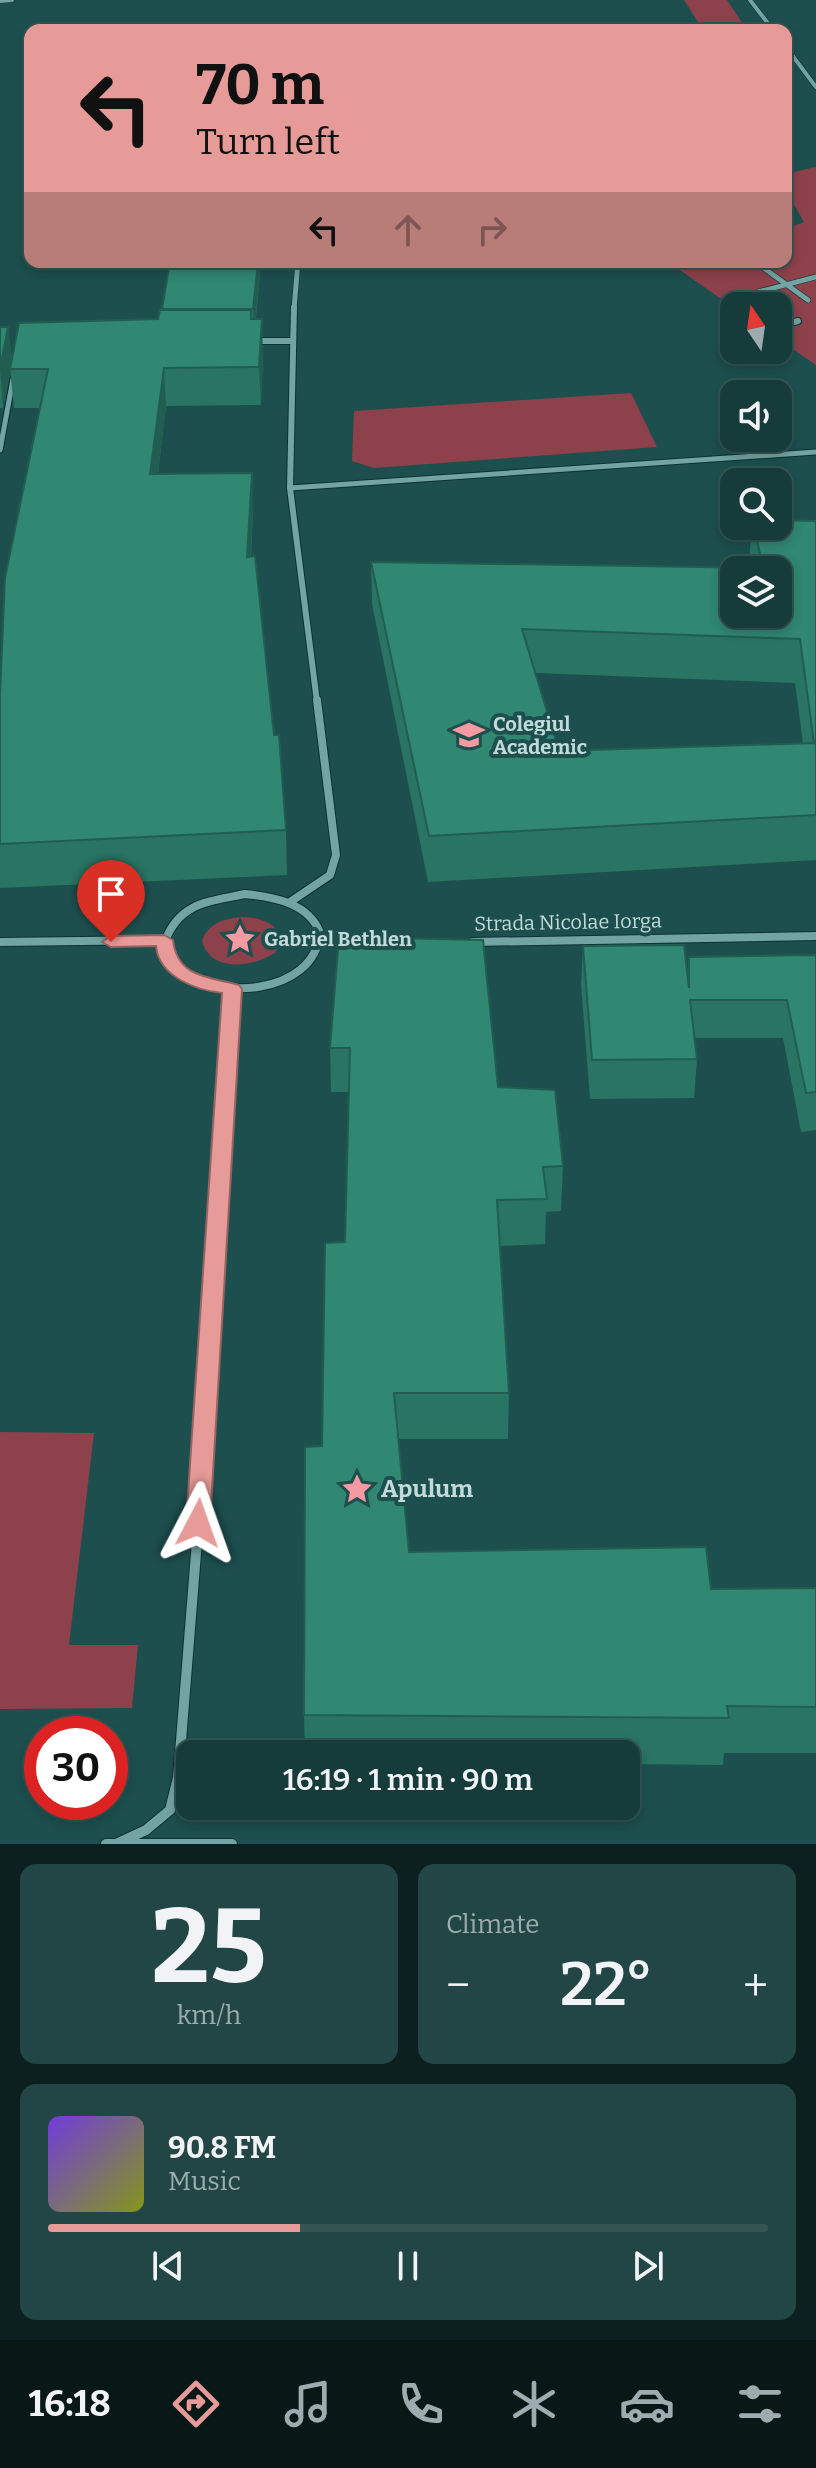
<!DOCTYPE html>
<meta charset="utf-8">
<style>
:root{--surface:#153b3a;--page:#224645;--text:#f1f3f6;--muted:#9dadaf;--line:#345554;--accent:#e69b98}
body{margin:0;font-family:Bitter,serif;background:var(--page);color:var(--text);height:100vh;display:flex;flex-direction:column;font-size:30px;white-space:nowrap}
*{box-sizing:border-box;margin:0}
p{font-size:26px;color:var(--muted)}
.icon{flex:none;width:44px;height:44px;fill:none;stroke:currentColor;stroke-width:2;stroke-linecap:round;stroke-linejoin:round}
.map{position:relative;height:1844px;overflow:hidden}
.drawer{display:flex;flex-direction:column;gap:20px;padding:20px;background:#0c2020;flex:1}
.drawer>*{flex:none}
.hud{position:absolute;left:24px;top:24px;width:768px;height:244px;border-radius:16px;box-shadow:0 4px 12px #0003,0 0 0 2px var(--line);background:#e69b98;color:#111;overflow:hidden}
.needle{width:52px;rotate:347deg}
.controls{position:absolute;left:720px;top:292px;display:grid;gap:16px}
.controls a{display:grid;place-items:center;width:72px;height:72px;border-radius:16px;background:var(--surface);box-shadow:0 4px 12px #0003,0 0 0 2px var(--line);font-size:40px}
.speed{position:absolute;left:24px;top:1716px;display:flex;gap:16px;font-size:40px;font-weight:700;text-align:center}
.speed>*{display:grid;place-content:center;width:104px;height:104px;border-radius:50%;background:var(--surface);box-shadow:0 4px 12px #0003,0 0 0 2px var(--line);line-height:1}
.speed .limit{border:12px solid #d22;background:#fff;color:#111}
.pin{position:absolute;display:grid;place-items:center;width:68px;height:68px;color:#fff;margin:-82px -34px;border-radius:50% 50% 50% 0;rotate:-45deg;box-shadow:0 0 8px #0007}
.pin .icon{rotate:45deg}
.me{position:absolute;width:88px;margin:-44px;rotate:4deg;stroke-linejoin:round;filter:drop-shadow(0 0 6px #0008)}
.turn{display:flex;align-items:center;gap:28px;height:168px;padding:0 40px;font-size:36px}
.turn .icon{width:104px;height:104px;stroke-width:2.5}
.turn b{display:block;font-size:56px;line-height:68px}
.lanes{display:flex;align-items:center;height:76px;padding:0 40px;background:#0003;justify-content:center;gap:40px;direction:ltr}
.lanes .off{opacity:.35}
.big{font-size:60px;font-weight:600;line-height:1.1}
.drawer .widget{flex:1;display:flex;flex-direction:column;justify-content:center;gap:12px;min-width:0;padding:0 28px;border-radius:16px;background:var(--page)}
.drawer .dial{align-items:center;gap:0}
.dial b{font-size:104px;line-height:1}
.song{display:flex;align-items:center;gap:24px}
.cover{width:96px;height:96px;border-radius:12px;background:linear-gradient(135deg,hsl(260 70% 55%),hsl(70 70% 35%))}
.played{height:8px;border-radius:4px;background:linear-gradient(90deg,var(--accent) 35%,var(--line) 35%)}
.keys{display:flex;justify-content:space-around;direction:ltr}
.heat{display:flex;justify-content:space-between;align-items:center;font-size:44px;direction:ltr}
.drawer .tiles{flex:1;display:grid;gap:20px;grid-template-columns:1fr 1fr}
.widget:last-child{grid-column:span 2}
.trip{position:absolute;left:176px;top:1740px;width:464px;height:80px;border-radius:16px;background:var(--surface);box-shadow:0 4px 12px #0003,0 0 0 2px var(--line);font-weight:600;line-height:80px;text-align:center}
.tabs{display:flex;height:128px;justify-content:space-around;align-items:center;background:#081817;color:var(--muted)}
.tabs .icon{width:56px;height:56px}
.tabs .current{color:var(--accent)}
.tabs b{font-size:36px;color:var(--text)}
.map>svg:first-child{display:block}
.green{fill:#8d414b}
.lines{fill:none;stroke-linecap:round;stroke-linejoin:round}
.lane-far1-casing{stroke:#0b3332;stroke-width:5}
.lane-casing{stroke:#0b3332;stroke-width:7}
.street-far3-casing{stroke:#0b3332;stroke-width:6}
.street-far2-casing{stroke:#0b3332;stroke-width:8}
.street-far1-casing{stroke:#0b3332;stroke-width:10}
.street-casing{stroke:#0b3332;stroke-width:12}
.lane-far1{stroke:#72a4a3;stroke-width:4}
.lane{stroke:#72a4a3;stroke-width:5}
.street-far3{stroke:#72a4a3;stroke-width:5}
.street-far2{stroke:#72a4a3;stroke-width:6}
.street-far1{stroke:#72a4a3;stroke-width:8}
.street{stroke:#72a4a3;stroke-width:10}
.wall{fill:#297462;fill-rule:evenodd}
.shaded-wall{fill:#225e50}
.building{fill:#308772;stroke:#225e50;stroke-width:2;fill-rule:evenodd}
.route{fill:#e69b98;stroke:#966563;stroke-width:2}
.labels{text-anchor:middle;stroke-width:8;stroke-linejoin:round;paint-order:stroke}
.poi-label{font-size:20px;font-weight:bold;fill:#c2dbda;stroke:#1c4f4e;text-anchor:start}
.street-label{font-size:20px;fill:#c2dbda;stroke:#1c4f4e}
.near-poi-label{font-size:24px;font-weight:bold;fill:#c2dbda;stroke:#1c4f4e;text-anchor:start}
</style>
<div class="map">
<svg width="816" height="1844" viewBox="0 0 816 1844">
<rect width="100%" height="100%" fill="#1c4f4e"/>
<!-- green -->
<path class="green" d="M684,0H727L747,30H703Z
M815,167L816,168V365L778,339V306L734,308L677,268L694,262H786V229L804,222L786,191V174Z
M631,393L657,447L374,468L352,461L354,411Z
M243,917C259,918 272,921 281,935L276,952C255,967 211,974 202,941C208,923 225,918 243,917Z
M0,1432L94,1433L69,1645H138L132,1708L0,1709Z"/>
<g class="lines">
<defs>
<path id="lane-far1" d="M750,0L773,30
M0,1L12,0
M786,47L816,87"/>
<path id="lane" d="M0,450L13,379
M290,488L816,452"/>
<path id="street-far3" d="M765,269L808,300
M758,292L816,277
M294,309L298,262"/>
<path id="street-far2" d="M294,307L290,488L317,702
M778,326L798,321
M253,341H291"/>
<path id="street-far1" d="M245,894C274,897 309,903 320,933C314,996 212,1003 175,964C169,958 167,949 165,941C180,902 208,902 245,894Z
M290,902L330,875L336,855L317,700
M0,942L164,940
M473,942L816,936
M320,944H347
M219,1204L232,989"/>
<path id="street" d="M106,1844H232
M116,1844L146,1830L170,1810L178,1778L201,1491L219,1202"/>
</defs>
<!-- lane-far1 casing -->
<use href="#lane-far1" class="lane-far1-casing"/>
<!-- lane casing -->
<use href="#lane" class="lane-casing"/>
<!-- street-far3 casing -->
<use href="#street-far3" class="street-far3-casing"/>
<!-- street-far2 casing -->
<use href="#street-far2" class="street-far2-casing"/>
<!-- street-far1 casing -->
<use href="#street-far1" class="street-far1-casing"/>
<!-- street casing -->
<use href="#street" class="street-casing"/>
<!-- lane-far1 -->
<use href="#lane-far1" class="lane-far1"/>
<!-- lane -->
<use href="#lane" class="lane"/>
<!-- street-far3 -->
<use href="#street-far3" class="street-far3"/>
<!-- street-far2 -->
<use href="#street-far2" class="street-far2"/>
<!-- street-far1 -->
<use href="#street-far1" class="street-far1"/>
<!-- street -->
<use href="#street" class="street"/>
</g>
<!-- wall -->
<path class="wall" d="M170,262H261L256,319L263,356L261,405L166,406L158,474L253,513L251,557L286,830L287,875L0,888V695L40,408H14L10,369L158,319L163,310Z
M0,327H8L12,361L3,408H0Z
M816,521V860L428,882L372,604L371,562L750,568L749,562L752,526H778ZM536,673L795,683L803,743L559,751Z
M339,937L498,1087L563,1166L561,1211L546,1212L545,1244L500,1246L509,1393L508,1439H398L409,1552L711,1589L816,1588V1753H724L723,1765L626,1764V1754H305L304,1715L322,1446L345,1242L349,1092H331L330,1048Z
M583,946L687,975L689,957L816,955V1130L801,1132L783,1038H695L697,1059L694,1098L590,1099L581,984Z"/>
<!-- shaded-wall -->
<path class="shaded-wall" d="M258,262H261L254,335L253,309Z
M262,319L263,356L261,405L259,367Z
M8,327L12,361L3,408L0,368Z
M164,368L166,406L153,514L150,474Z
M252,473L253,513L248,598L247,557Z"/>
<!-- building -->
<path class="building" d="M170,262H258L253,309H162Z
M160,310H251V319H262L259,367L164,368L150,474L252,473L247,557L255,556L274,735H279L286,830L0,844V695L5,578L48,369H10L19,323L158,319Z
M0,327H8L0,368Z
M778,520L816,521V815L429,836L371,562L763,568L754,526H778ZM734,570H778V614H734ZM522,629L800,639L814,743L559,751Z
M339,937L483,940L498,1087L555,1090L563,1166L543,1167L547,1199L497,1200L509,1393H394L409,1552L706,1547L711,1589L816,1588V1707L727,1706L729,1718L304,1715L305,1447L322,1446L325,1243L345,1242L350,1048H330Z
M684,945L689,988V957L816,955V1092L806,1093L787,1000H690L697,1059L592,1060L583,946Z"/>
<!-- route -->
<path class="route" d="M164,935L173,940C177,978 210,977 239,985L242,989L210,1523L207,1530L198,1532L190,1530L186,1523L222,993C196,990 159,977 156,946L111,947L102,942L111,936Z"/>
<!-- icons -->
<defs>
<symbol id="university-bare" viewBox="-9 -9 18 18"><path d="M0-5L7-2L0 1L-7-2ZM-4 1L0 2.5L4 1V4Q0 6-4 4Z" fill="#f49aa3" stroke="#1c4f4e" stroke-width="2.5" paint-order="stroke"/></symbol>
<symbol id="sight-bare" viewBox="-9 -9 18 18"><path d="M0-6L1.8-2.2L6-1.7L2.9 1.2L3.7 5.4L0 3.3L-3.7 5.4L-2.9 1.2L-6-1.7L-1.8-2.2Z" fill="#f49aa3" stroke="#1c4f4e" stroke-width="2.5" paint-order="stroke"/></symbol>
</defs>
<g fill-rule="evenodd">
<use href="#university-bare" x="447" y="713" width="44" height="44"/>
<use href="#sight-bare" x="218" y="917" width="44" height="44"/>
<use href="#sight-bare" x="335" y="1467" width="44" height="44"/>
</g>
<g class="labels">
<!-- poi labels -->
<g class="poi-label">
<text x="493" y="731">Colegiul<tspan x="493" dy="23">Academic</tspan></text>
<text x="264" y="946">Gabriel Bethlen</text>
</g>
<!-- street labels -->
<g class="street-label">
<text transform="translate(568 922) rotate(-1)" y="7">Strada Nicolae Iorga</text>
</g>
<!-- near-poi labels -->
<g class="near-poi-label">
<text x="381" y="1497">Apulum</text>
</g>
</g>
</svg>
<div class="controls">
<a><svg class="needle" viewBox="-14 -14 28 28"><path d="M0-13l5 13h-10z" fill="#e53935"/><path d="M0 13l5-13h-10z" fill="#9dadaf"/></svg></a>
<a><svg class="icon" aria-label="sound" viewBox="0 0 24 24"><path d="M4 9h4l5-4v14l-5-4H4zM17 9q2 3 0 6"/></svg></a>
<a><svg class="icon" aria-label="search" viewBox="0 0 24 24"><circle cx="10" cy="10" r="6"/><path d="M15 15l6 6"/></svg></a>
<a><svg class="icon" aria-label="layers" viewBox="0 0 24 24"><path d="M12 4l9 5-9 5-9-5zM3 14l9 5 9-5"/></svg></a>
</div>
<div class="speed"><div class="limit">30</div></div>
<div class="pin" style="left:111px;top:942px;background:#d93025"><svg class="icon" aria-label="arrive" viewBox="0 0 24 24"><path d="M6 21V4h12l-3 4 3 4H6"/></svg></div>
<svg class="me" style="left:198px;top:1523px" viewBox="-20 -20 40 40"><path d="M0-17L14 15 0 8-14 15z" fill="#e69b98" stroke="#fff" stroke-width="4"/></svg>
<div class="trip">16:19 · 1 min · 90 m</div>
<div class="hud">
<div class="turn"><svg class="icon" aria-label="left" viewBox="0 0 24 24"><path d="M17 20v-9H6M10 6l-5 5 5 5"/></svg><div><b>70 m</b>Turn left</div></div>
<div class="lanes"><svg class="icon" aria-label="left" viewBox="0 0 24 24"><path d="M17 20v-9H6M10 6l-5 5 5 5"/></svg><svg class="icon off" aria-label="ahead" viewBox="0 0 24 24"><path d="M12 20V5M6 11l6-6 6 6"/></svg><svg class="icon off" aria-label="right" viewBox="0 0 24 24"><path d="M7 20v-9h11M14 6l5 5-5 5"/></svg></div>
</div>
</div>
<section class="drawer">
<div class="tiles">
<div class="widget dial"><b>25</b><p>km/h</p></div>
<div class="widget"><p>Climate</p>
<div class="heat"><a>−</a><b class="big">22°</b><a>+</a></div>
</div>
<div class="widget">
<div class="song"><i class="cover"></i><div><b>90.8 FM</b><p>Music</p></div></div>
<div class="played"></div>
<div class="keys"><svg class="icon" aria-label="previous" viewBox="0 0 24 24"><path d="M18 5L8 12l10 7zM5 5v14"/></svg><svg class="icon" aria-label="pause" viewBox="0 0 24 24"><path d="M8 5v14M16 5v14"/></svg><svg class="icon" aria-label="next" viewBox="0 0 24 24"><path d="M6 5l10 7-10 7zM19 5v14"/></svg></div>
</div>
</div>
</section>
<nav class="tabs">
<b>16:18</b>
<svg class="icon current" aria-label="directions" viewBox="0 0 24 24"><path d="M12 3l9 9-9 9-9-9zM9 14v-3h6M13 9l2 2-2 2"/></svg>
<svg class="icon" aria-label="music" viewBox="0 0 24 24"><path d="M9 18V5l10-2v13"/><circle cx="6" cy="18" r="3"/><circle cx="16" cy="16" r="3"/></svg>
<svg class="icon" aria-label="phone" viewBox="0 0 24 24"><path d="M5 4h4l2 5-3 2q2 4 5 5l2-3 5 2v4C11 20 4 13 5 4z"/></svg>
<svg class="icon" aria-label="climate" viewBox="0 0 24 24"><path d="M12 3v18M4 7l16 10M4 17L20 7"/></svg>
<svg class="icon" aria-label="car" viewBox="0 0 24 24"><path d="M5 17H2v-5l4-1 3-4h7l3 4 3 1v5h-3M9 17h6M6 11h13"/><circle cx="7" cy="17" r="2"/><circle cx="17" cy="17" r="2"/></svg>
<svg class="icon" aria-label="filters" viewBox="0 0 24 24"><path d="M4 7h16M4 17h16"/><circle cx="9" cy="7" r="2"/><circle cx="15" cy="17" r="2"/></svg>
</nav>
